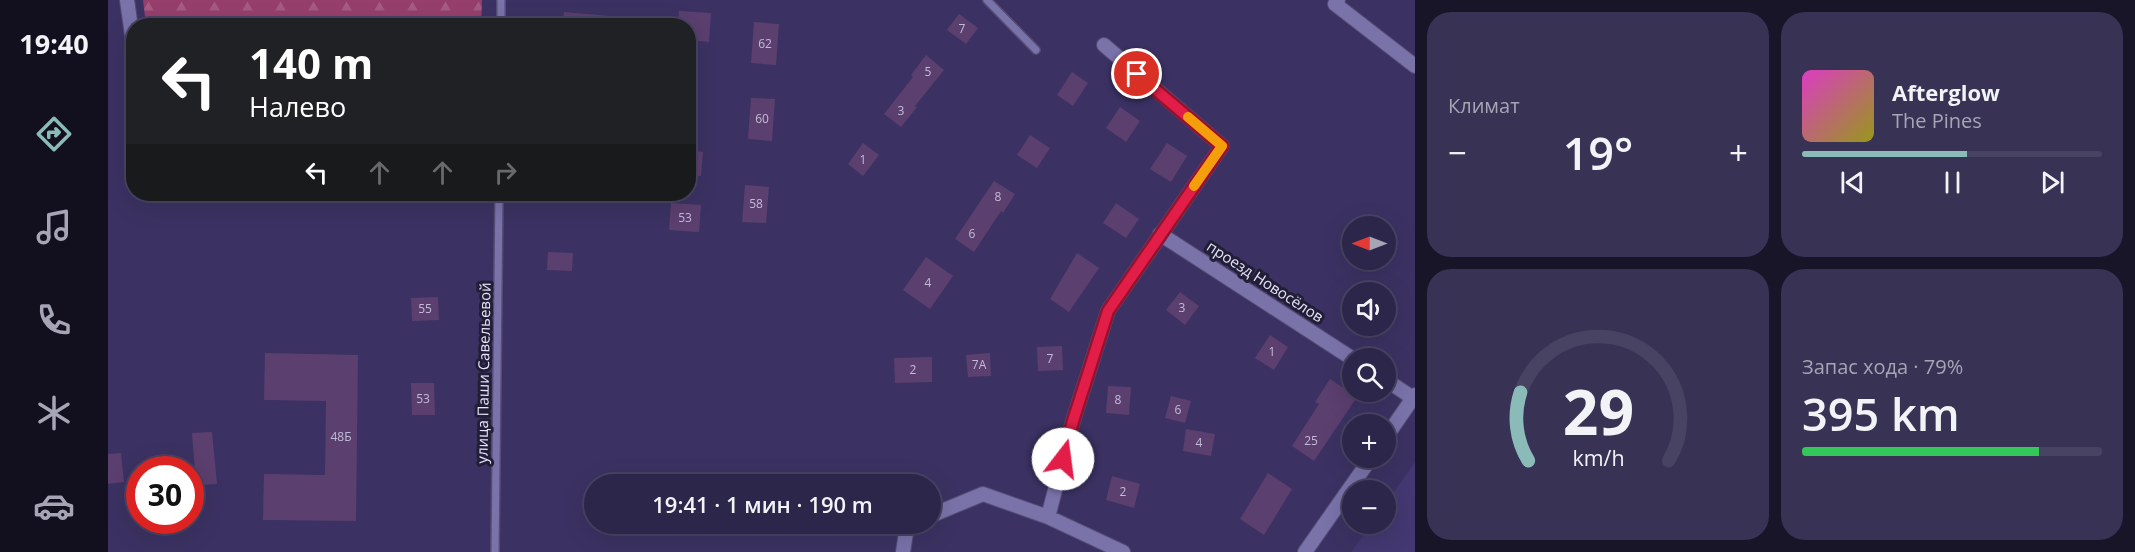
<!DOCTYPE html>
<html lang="ru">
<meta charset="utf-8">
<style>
:root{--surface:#2c264a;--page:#383254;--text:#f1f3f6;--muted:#a6a5b5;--line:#484362;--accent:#8bbbb9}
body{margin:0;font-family:"Open Sans",sans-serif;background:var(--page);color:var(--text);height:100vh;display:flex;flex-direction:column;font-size:22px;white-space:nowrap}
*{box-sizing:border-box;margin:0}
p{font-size:20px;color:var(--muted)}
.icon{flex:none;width:33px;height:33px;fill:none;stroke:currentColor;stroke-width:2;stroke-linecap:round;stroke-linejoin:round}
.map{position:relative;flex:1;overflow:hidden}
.side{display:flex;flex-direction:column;gap:12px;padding:12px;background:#181529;width:720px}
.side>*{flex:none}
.banner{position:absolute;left:18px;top:18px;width:570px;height:183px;border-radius:24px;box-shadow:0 6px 24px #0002,0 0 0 2px var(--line);background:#202124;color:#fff;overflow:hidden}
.needle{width:39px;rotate:270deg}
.fabs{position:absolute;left:1234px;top:216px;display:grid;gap:12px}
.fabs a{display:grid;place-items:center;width:54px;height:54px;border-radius:50%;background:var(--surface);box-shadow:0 6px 24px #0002,0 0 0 2px var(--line);font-size:30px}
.speed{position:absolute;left:18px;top:456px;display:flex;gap:12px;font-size:30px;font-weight:700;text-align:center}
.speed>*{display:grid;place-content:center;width:78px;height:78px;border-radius:50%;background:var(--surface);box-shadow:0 6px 24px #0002,0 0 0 2px var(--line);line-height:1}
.speed .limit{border:9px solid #d22;background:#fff;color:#111}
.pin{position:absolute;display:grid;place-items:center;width:51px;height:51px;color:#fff;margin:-26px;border:3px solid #fff;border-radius:50%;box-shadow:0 2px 6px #0007}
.me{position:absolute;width:66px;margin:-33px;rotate:15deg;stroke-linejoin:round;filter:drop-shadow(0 0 4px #0008)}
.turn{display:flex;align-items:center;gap:21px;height:126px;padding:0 24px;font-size:27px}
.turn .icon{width:78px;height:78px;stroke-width:2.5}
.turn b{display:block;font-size:42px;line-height:51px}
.lanes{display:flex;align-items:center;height:57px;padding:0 24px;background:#0003;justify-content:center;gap:30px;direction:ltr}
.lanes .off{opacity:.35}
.big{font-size:45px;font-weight:600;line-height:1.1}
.side .card{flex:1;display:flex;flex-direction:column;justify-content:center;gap:9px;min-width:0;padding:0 21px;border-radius:24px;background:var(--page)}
.side .dial{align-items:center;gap:0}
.dial svg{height:156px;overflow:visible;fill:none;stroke:var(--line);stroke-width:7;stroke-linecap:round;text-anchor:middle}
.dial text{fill:var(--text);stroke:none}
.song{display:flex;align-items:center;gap:18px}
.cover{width:72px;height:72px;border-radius:9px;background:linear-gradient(135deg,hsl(310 70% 55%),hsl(60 70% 35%))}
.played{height:6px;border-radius:3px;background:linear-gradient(90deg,var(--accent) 55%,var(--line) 55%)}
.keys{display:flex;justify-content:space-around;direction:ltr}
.heat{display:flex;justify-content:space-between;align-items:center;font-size:33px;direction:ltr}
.charge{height:9px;border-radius:4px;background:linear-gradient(90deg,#34c759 79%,var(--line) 0)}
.side .tiles{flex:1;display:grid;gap:12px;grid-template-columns:repeat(2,1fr)}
.trip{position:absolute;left:476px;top:474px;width:357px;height:60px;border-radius:30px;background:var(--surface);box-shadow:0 6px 24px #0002,0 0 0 2px var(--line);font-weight:600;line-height:60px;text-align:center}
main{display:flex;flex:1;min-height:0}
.menu{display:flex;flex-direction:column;width:108px;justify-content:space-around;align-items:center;background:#120f1e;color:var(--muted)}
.menu .icon{width:42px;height:42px}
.menu .selected{color:var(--accent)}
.menu b{font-size:27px;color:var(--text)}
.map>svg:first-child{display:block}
.built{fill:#433871}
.forest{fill:url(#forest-firs)}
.building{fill:#5b3f6f}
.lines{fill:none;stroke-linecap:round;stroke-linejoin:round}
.service-casing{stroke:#564d76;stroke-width:10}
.minor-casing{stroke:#564d76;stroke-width:16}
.service{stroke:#7a73aa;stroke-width:7}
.minor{stroke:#7a73aa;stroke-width:14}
.route-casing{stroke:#92132f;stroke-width:15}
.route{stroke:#e11d48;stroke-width:10}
.slow{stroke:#f59e0b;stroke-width:10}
.labels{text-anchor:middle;stroke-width:6;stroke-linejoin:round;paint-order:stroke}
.number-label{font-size:12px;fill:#c3bbda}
.street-label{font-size:15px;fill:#e6e4fd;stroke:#221e35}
</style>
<main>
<nav class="menu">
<b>19:40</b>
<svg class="icon selected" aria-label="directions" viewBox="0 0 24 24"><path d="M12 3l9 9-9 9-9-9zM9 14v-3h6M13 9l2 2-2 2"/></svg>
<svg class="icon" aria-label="music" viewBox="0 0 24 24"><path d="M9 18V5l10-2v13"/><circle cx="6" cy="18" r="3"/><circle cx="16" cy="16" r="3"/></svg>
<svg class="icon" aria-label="phone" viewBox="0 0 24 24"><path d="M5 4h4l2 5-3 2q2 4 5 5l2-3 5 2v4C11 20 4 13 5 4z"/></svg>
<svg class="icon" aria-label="climate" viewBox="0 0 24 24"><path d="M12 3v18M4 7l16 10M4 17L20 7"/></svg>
<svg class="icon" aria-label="car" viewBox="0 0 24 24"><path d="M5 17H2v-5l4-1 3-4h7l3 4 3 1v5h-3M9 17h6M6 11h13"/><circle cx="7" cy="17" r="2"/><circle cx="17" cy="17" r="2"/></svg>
</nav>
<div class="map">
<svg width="1307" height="552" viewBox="0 0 1307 552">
<defs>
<pattern id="forest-firs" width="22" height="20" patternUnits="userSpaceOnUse" patternTransform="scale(1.5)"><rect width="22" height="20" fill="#963f6d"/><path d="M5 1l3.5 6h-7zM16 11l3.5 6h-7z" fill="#a55b83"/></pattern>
</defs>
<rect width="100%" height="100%" fill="#3b3263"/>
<!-- built -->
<path class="built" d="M1307,462V552H1243L1264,524H1278V503Z"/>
<!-- forest -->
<path class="forest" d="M35,0H374L373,25H38Z"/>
<!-- building -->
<path class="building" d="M571,11L603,13L601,42L580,40V26H570Z
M456,12L502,16L501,26H455Z
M851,14L870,28L858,44L839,30Z
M646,22L671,24L668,65L643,63Z
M818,55L836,70L807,106L809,107L793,127L776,114L805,77L803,75Z
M964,72L980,83L965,106L949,95Z
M643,98L667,99L664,141L640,139Z
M1012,107L1032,121L1018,142L998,128Z
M922,135L942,148L929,168L909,155Z
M755,143L771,155L755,176L740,164Z
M1059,143L1079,156L1063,182L1042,169Z
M580,150L595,152L593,176L580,175Z
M886,181L907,194L895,213L893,211L866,252L847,239Z
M637,185L661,187L658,223L634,222Z
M563,203L593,205L591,232L561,230Z
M1008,203L1031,219L1018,238L995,223Z
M440,252L465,253L464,271L439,270Z
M969,253L991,268L961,312L942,299Z
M818,257L845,276L822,309L795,290Z
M1072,292L1091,306L1077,325L1058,310Z
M330,297L331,320L304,321L303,298Z
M1162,335L1180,347L1166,370L1147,358Z
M954,346L955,370L930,371L929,347Z
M157,353L250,355L248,521L155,520L156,474L217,475L218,401L156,400Z
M882,353L883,376L860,377L858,355Z
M824,357V382L787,383L786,358Z
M1222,379L1249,397L1206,461L1184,446L1211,404L1207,402Z
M303,383H326L327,415H304Z
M1000,386L1023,387L1021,415L998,413Z
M1063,396L1083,401L1077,423L1057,418Z
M1078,429L1107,434L1103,456L1075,451Z
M104,432L109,484L88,485L84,433Z
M13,453L16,482L0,484V454Z
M1160,473L1184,489L1156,535L1132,519Z
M1004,476L1032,484L1026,508L998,500Z"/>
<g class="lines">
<defs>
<path id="service" d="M879,0L928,50
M393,26V0
M387,552L391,194"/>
<path id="minor" d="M19,0L26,49
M1230,0L1227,4L1307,66
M1052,234L1245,359
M1278,380L1305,398
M1278,437L1307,395
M822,516L875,494L940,517L965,421L1000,311L1114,146L996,45
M940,517L1015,552
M795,552L799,526L804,524
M1197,552L1263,458"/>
</defs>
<!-- service casing -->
<use href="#service" class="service-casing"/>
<!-- minor casing -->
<use href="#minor" class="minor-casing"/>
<!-- service -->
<use href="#service" class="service"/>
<!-- minor -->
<use href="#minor" class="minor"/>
</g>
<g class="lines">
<defs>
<path id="route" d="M955,459L965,421L1000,311L1114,146L1029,74"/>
</defs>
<!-- route casing -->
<use href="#route" class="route-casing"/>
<!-- route -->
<use href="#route" class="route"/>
<!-- slow -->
<path class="slow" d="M1080,117L1114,146L1086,186"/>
</g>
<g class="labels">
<!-- number labels -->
<g class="number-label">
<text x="854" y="33">7</text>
<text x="657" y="48">62</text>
<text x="820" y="76">5</text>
<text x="793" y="115">3</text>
<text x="654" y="123">60</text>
<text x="755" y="164">1</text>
<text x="890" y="201">8</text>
<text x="648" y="208">58</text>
<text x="577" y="222">53</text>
<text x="864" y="238">6</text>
<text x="820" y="287">4</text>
<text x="1074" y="312">3</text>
<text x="317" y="313">55</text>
<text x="1164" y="356">1</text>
<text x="942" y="363">7</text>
<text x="871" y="369">7А</text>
<text x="805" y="374">2</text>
<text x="315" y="403">53</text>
<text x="1010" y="404">8</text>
<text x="1070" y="414">6</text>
<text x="233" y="441">48Б</text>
<text x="1203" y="445">25</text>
<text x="1091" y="447">4</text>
<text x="1015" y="496">2</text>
</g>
<!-- street labels -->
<g class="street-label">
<text transform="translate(1157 282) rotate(33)" y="5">проезд Новосёлов</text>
<text transform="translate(376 373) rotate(-89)" y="5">улица Паши Савельевой</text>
</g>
</g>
</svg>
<div class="fabs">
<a><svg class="needle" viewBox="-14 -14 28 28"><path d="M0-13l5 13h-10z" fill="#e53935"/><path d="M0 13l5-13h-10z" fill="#a6a5b5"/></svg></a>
<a><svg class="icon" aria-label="sound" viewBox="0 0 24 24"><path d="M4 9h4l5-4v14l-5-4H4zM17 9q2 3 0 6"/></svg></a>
<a><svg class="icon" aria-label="search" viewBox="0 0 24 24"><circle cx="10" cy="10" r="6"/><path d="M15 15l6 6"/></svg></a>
<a>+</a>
<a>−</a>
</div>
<div class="speed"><div class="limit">30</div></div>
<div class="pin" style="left:1029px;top:74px;background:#d93025"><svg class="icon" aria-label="arrive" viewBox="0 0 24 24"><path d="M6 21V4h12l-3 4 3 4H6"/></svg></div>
<svg class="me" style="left:955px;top:459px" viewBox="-20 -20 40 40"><circle r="19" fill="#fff"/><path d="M0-13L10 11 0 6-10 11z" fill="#e11d48"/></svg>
<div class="trip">19:41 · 1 мин · 190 m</div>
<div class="banner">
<div class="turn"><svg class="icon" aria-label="left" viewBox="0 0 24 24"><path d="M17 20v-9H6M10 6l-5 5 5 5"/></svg><div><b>140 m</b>Налево</div></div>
<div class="lanes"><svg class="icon" aria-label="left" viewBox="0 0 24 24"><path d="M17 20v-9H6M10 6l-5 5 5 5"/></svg><svg class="icon off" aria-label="ahead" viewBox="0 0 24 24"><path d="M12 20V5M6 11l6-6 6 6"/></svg><svg class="icon off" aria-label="ahead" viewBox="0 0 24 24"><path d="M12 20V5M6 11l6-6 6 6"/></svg><svg class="icon off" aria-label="right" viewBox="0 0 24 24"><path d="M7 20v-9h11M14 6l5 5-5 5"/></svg></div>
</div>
</div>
<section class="side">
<div class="tiles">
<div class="card"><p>Климат</p>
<div class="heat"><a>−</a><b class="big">19°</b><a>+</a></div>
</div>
<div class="card">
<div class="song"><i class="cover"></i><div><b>Afterglow</b><p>The Pines</p></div></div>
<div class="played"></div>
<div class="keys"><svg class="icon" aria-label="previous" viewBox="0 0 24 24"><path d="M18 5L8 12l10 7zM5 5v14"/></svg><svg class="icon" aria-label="pause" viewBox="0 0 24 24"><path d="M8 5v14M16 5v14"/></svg><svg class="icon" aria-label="next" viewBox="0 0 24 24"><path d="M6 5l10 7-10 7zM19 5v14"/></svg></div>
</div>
<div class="card dial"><svg viewBox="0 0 100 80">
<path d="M14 69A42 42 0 1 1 86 69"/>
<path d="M14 69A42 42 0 0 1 10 34" stroke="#8bbbb9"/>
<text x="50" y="56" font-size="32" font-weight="700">29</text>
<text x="50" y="72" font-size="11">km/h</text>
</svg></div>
<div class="card"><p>Запас хода · 79%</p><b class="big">395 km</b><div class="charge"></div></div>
</div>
</section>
</main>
